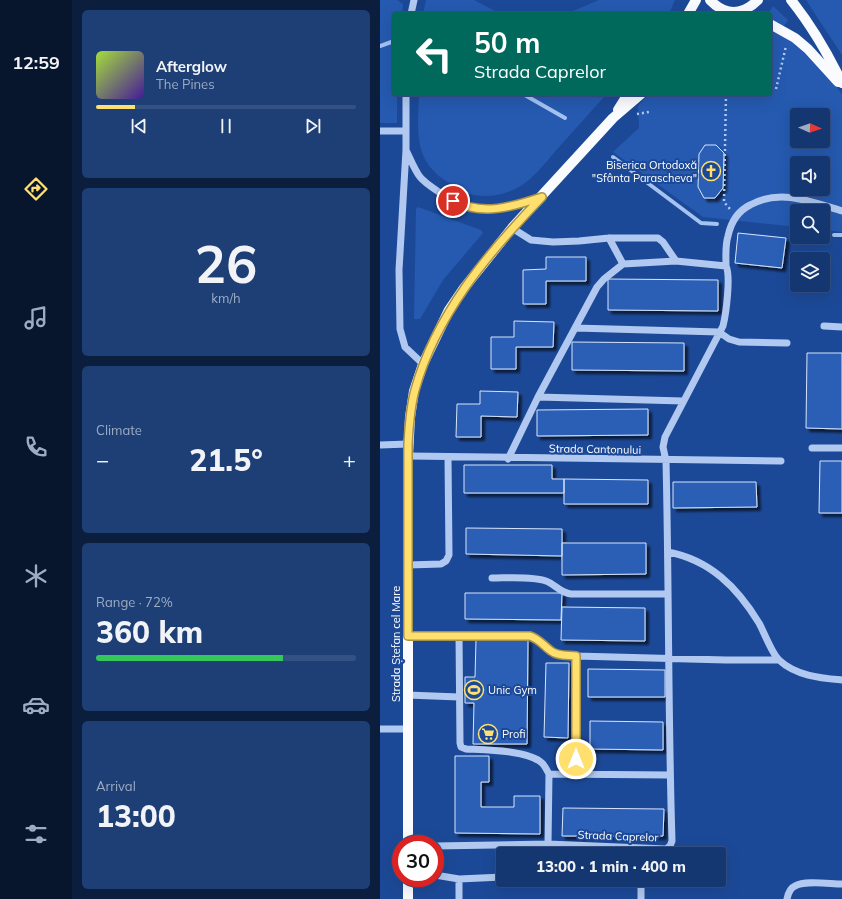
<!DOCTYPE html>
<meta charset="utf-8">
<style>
:root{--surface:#153771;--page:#1e3f76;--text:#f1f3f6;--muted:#9dacc3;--line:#345184;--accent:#ffe06f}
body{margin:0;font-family:Mulish,sans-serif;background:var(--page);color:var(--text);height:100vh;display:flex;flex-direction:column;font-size:15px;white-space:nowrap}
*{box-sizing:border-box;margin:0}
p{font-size:13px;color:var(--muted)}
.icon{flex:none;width:22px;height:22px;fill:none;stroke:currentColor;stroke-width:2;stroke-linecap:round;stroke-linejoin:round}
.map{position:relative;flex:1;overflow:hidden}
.details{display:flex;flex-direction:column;gap:10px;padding:10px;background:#0c1e3e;width:308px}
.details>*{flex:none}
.banner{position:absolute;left:12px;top:12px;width:380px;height:84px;border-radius:4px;box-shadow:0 4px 16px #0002,0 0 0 1px var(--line);background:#00695c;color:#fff;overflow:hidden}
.needle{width:26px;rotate:92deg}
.tools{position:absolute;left:410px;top:108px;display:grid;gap:8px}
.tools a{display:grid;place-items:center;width:40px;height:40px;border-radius:4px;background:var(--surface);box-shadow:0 4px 16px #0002,0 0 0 1px var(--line);font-size:20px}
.speed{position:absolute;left:12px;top:835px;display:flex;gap:8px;font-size:20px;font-weight:700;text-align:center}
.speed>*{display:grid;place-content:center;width:52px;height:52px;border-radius:50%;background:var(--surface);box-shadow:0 4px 16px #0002,0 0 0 1px var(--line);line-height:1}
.speed .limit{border:6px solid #d22;background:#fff;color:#111}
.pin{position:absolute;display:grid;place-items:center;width:34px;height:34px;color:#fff;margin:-17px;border:2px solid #fff;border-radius:50%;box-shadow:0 1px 4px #0007}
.me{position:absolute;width:44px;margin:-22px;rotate:0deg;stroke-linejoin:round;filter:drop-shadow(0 0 3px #0008)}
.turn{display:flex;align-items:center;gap:14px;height:84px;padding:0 16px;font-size:18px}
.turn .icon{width:52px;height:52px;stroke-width:2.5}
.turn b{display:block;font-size:28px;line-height:34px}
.big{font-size:30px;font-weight:800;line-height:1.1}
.details .tile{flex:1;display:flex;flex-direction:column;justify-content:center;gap:6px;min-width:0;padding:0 14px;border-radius:6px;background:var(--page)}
.details .dial{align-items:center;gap:0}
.dial b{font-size:52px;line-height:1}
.song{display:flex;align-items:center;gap:12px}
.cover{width:48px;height:48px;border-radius:6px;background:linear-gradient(135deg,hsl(80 70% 55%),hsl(260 70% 35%))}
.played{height:4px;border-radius:2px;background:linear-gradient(90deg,var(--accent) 15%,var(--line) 15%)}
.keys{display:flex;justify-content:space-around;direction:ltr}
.heat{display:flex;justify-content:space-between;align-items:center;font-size:22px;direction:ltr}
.charge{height:6px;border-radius:3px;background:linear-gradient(90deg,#34c759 72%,var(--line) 0)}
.trip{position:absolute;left:116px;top:847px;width:230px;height:40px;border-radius:4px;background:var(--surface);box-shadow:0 4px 16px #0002,0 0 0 1px var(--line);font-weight:800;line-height:40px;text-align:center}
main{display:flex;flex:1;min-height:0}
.dock{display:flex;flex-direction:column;width:72px;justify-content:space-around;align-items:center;background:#08162d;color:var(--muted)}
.dock .icon{width:28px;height:28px}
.dock .current{color:var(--accent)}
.dock b{font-size:18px;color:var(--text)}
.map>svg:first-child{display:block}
.green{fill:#255ab0;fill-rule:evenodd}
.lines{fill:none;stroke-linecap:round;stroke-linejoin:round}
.stream{stroke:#a4c2f2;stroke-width:4}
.building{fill:#2b5fb5;stroke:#d7e5fb;filter:url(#shadow)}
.path{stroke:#b1c9f0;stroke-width:2.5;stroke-dasharray:2 3;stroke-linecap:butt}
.minor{stroke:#b1c9f0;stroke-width:7}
.major{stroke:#f9fbff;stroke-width:10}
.route-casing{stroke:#a69248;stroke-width:10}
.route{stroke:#ffe06f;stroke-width:7}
.labels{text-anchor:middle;stroke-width:4;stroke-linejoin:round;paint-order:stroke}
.poi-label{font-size:11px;fill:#fff;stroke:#1c4997;text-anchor:start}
.street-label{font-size:11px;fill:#fff;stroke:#1c4997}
</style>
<main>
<nav class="dock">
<b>12:59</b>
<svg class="icon current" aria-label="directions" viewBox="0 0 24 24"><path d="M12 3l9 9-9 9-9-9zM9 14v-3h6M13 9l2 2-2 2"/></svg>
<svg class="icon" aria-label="music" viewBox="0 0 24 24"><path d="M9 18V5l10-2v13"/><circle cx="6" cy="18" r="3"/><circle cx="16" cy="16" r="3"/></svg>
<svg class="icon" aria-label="phone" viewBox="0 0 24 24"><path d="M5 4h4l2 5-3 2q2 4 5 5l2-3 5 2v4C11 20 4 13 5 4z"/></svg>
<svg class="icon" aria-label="climate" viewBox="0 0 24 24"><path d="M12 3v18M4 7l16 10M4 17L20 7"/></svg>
<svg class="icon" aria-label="car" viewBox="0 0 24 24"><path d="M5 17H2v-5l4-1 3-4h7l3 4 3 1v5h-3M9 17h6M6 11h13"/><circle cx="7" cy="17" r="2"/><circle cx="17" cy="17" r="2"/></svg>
<svg class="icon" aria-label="filters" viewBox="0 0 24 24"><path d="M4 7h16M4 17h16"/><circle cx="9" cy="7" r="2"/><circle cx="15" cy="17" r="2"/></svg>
</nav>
<section class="details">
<div class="tile">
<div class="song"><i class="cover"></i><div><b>Afterglow</b><p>The Pines</p></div></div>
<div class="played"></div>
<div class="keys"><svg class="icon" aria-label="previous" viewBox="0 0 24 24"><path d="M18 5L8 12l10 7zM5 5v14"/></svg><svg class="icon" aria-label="pause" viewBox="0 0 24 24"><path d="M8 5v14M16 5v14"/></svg><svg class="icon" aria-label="next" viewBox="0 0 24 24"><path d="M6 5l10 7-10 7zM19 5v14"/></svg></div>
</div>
<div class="tile dial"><b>26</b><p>km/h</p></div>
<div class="tile"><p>Climate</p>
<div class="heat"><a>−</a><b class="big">21.5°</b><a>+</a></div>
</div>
<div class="tile"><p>Range · 72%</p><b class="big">360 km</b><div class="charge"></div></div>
<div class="tile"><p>Arrival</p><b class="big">13:00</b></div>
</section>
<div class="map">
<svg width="462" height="899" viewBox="0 0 462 899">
<defs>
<filter id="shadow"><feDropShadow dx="3.5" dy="3.5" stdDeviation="1" flood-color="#0009"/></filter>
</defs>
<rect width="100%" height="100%" fill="#1c4997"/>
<!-- green -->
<path class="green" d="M0,0H17L23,4L22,14H14V94H17V123H0Z
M46,0H94L121,14H43Z
M219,0H295L289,14H186Z
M426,0H462V55Z
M393,6L408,20L404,26L390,19V14H388Z
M390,27L415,42L441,67L462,94V232L443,230V211H417V227L323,217L233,152L259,128L258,106L269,94H390ZM417,115H443V141H417ZM417,163H443V189H417Z
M39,94H227C211,111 196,128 180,146C171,156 162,168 152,177C135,194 107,201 84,192C80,190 76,187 71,184C32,162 38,132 39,94Z
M38,207L101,230L103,233L63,280L40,319H34L36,209Z"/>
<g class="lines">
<!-- stream -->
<path class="stream" d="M0,46L14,41
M143,94L185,118
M233,157L321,223L337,224
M454,235H462"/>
</g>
<!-- building -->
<path class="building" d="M325,145H336L344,153L343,188L335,198H324L318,187L319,154Z
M358,233L406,238L402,268L355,263Z
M166,257H206V281H166V304H143V270L166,269Z
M228,279L338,280V311L228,310Z
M134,321L174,322L173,347H136V369H111V337H134Z
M192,342L304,343V371L192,370Z
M427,353H462V429L426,428Z
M100,391L138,392L137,417L101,416V437H76L77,404H100Z
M268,409V435L157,436V410Z
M440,461H462V513H439Z
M84,465H172V479H184V493H84Z
M184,479L268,480V504H184Z
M293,482H376L377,507L293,508Z
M86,528L182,529V556L86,554Z
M182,543H266V574L182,575Z
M85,593H182L181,620L85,619Z
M182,607L265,608V641L181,640Z
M96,640H148L147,744H93L94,703H85V677H95Z
M166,663H189L188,738L164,737Z
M208,669L285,670V697H208Z
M210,721L283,722V750L210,749Z
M75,756H109V782H101V807H134V796H160V834L75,833Z
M183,808L284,809L283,836H182Z"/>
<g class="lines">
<!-- path -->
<path class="path" d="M396,89L406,46
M346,94L344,202L350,209
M257,114L269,112"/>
<!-- minor -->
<path class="minor" d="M31,14L34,0
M26,94V150L19,270L20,329L25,347L43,364
M0,131H26
M26,150C30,158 34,169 40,177C45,183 53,188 59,192C91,216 122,210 158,198
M132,228L151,240L173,242L199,241L229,238H278L283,242L296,261
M229,238L243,264
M346,266C346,256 345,246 348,236C351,222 358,211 370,205C400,188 432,202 462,211
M444,326L462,327
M195,328L339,332L349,339L359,342L407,343
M158,397L303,401
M0,445L28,444
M432,448H462
M28,456L401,461
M288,552C330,560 357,587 379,623C384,632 392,654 399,660C416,676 441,678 462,680
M28,565L61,564L66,561L69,555L68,457
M112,578C127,578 153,576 166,581C175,584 180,593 191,594H288
M79,635L80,743L81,747L86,749C104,750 148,750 162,763C165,766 167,770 169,774L290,775
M28,636L150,635C159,639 163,645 171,651C177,656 188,655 196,656L346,660H398
M196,656L197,774
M27,695L79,697
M0,729H27
M168,844L169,774
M55,846L168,844L286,849L290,846L292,841C288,714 289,587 286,461L283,447L285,437L343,326C346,314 351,276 346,266L296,261L243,264L224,279L217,287L158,397L128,459
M55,875L79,879L123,877
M79,899V879
M261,899V880
M407,899C408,894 410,888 415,886C425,880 450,884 462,884"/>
<!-- major -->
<path class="major" d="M330,0C345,16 362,16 378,0
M411,0C431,25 448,54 462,83
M308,14L316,0
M390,24L415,38L428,49L458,82
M238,110L248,94
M28,844V456L30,417L34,391L43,364L69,310L84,288L132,228L233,118L261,94
M28,899V878"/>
</g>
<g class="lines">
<defs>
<path id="route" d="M73,201C103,216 132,207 162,197C108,253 56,314 35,390C30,408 29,426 28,444V636H150C159,639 163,645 171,651C177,656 188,655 196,656V759"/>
</defs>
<!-- route casing -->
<use href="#route" class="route-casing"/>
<!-- route -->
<use href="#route" class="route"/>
</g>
<!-- icons -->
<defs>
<symbol id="church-ring" viewBox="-11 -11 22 22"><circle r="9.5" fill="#1c4997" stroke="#ffe06f" stroke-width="1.5"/><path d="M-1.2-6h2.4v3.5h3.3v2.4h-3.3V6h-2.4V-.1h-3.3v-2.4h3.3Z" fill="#ffe06f"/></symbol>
<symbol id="stadium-ring" viewBox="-11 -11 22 22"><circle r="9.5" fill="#1c4997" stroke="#ffe06f" stroke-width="1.5"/><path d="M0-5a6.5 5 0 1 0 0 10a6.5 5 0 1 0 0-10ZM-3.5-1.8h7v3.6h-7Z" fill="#ffe06f"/></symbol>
<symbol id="supermarket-ring" viewBox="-11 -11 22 22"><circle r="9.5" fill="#1c4997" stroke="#ffe06f" stroke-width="1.5"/><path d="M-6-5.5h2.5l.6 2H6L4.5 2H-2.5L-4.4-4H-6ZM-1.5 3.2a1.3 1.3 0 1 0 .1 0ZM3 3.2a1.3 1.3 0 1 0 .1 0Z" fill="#ffe06f"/></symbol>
</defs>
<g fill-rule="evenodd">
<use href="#church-ring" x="320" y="160" width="22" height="22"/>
<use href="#stadium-ring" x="83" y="679" width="22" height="22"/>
<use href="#supermarket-ring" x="97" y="723" width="22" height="22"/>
</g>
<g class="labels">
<!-- poi labels -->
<g class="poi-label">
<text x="317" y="169" text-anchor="end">Biserica Ortodoxă<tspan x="317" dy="13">"Sfânta Parascheva"</tspan></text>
<text x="108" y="694">Unic Gym</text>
<text x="122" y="738">Profi</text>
</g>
<!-- street labels -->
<g class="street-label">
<text transform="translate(215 449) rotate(1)" y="4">Strada Cantonului</text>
<text transform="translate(16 644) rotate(-90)" y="4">Strada Ștefan cel Mare</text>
<text transform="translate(238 836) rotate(2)" y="4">Strada Caprelor</text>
</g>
</g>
</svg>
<div class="tools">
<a><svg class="needle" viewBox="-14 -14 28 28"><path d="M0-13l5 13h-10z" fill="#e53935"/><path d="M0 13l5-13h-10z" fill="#9dacc3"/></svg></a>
<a><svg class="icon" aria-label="sound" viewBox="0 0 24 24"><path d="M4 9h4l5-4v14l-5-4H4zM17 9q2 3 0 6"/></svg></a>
<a><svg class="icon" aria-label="search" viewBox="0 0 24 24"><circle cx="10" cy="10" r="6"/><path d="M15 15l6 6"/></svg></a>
<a><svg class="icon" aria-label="layers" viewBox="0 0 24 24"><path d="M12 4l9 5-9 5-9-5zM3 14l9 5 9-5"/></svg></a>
</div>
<div class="speed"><div class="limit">30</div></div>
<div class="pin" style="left:73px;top:201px;background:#d93025"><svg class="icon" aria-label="arrive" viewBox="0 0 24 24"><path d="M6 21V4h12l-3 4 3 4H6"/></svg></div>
<svg class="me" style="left:196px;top:759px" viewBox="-20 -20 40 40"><circle r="17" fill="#ffe06f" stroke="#fff" stroke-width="3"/><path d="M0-11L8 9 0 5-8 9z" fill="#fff"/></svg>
<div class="trip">13:00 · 1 min · 400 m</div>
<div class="banner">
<div class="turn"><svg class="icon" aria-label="left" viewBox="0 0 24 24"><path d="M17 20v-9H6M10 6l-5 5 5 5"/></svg><div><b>50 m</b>Strada Caprelor</div></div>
</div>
</div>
</main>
